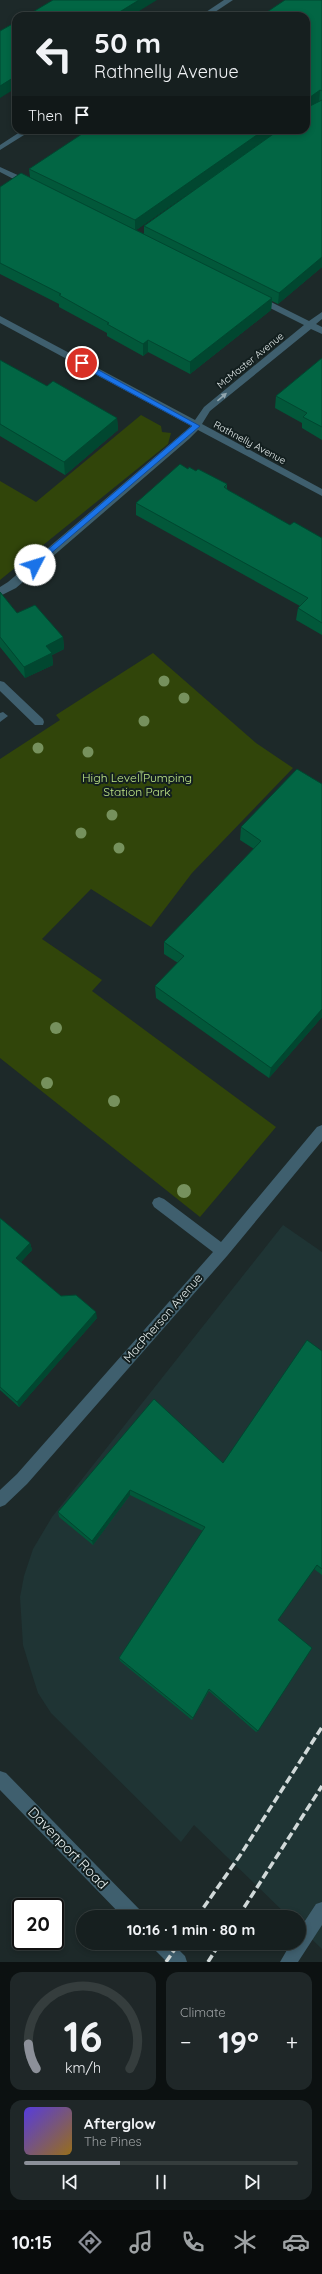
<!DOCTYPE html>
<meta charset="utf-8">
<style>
:root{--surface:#161f1f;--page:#1f2728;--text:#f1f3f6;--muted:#9ea2a4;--line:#353d3d;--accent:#8c9099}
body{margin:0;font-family:Quicksand,sans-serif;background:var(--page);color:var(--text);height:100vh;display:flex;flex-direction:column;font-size:15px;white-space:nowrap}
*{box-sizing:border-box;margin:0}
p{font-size:13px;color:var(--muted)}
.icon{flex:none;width:22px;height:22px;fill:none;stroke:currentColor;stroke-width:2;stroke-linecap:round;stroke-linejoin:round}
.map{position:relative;height:1962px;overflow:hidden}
.drawer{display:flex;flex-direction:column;gap:10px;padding:10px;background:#0c1111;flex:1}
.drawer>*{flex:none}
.banner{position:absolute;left:12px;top:12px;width:298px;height:122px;border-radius:12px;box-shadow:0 2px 6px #0003,0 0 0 1px var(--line);background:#161f1f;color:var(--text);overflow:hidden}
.speed{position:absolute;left:12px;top:1898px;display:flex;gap:8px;font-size:20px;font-weight:700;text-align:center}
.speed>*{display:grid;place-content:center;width:52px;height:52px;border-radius:50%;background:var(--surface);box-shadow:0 2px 6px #0003,0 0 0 1px var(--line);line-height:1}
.speed .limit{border:2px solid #111;border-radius:6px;background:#fff;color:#111}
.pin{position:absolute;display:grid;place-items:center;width:34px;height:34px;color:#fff;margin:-17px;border:2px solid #fff;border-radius:50%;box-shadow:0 1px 4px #0007}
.me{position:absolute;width:44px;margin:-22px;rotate:50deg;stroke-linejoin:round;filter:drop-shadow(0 0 3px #0008)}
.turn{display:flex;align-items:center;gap:14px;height:84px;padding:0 16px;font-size:18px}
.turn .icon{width:52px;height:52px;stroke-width:2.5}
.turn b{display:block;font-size:28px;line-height:34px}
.then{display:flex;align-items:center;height:38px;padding:0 16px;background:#0003;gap:8px;font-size:15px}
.big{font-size:30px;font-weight:800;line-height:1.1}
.drawer .widget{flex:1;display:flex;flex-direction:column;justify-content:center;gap:6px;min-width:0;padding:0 14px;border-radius:12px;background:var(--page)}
.drawer .dial{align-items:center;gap:0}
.dial svg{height:104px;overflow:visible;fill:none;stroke:var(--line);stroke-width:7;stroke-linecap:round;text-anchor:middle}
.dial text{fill:var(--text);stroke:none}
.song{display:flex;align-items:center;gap:12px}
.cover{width:48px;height:48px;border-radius:6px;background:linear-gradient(135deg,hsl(250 70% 55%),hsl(40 70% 35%))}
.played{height:4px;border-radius:2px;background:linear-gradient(90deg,var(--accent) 35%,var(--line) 35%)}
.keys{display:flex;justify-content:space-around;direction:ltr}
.heat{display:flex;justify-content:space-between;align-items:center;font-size:22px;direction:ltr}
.drawer .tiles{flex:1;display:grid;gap:10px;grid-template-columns:1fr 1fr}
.widget:last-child{grid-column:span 2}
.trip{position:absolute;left:76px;top:1910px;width:230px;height:40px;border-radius:20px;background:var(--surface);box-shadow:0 2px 6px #0003,0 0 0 1px var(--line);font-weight:800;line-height:40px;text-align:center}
.menu{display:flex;height:64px;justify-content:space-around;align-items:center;background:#090c0c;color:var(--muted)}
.menu .icon{width:28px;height:28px}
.menu .selected{color:var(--accent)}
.menu b{font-size:18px;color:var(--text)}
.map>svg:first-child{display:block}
.built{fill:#1f3434}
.green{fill:#31450a}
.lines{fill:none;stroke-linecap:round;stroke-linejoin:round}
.minor{fill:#3f5f6e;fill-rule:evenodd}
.rail{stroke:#d1d9d9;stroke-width:3.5;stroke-dasharray:8 3.5;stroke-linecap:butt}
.tree{fill:#76915d}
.wall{fill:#02583a;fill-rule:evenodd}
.shaded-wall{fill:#014730}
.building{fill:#026644;stroke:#014730}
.oneway{fill:#92a6ae}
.route{fill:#1a73e8;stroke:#114b97}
.labels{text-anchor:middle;stroke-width:4;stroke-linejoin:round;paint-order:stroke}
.far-street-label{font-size:10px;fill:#e6eeee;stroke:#131f1f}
.park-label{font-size:12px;fill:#bfe687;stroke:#131f1f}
.street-label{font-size:12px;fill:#e6eeee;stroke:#131f1f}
.near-street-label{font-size:14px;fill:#e6eeee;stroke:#131f1f}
</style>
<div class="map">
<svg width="322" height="1962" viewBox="0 0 322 1962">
<rect width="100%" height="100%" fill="#1d2929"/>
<!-- built -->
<path class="built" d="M283,1225L322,1252V1949L299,1927V1917H289L194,1825L181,1842L51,1713L38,1693L31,1671L23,1645L20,1597L24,1576L33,1549L52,1517Z"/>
<!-- green -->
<path class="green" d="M141,415L161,426L162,432L171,433L168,444L0,580V481L36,502Z
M153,653L256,743L293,768L192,873L151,927L91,889L42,939L102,980L92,991L276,1127L200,1217L0,1058V759L60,720L56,715Z"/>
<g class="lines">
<!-- minor -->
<path class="minor" d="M224,0H233L209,16H200Z
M23,130H32L0,150V145Z
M0,167L33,182L34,184L27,186L0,172Z
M257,295L309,321L322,312V319L316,324L322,327V334L311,329L210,411L202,424L322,489V496L198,430L189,439L16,588L0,596V587L8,582L191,426L0,323V316L195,420L204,407L304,325L254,300L253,298Z
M0,681L4,682L43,719L44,722L43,725H35L0,691Z
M3,712L8,716L0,722V713Z
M322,1125V1141L227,1256L27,1484L5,1505L0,1507V1490L17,1474L213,1252L154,1207L152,1203L154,1199L159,1197L164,1199L221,1242L317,1127Z
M0,1771L6,1773L141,1911L143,1917H123L0,1790Z
M322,1902V1925L298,1962H280L291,1943H299V1930L316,1904Z
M152,1943H172L185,1956L187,1962H167L154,1949Z"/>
<!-- rail -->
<path class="rail" d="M197,1917L241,1854L322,1727
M238,1917L322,1786
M166,1962L179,1943
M208,1962L220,1943"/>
</g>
<!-- trees -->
<g class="tree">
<circle cx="164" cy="681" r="5.5"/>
<circle cx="184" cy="698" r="5.5"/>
<circle cx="144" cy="721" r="5.5"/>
<circle cx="38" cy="748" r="5.5"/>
<circle cx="88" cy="752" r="5.5"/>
<circle cx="141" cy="776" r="5.5"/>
<circle cx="112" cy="815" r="5.5"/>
<circle cx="81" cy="833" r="5.5"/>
<circle cx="119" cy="848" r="5.5"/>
<circle cx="56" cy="1028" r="6"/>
<circle cx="47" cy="1083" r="6"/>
<circle cx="114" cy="1101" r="6"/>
<circle cx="184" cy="1191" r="7"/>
</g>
<!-- wall -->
<path class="wall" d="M322,0V267L278,304L272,301L271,310L190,374L148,352L143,356L107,336V333L59,307V304L0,274V187L30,177L29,169L306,130ZM218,173L144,226V234L136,230Z
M322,358V440L302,428V423L275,408L276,396Z
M0,360L47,386L117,418L118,430L65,475L0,436Z
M196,471L227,484V489L228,490L290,525L322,538V635L296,620L298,608L300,606L136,515V503Z
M0,592L17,613L63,637L64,649L52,655L53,665L25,678L0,647Z
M322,784V1017L269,1078L156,998L155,986L178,963L164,954V942L254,849L240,840L241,827Z
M0,1218L30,1243L32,1250L21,1262L61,1296L97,1318L19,1407L0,1390Z
M322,1351V1575L314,1569L278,1620L258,1731L256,1732L209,1691L192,1720L120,1661L119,1658L203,1531L130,1495L93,1545L59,1517L58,1512L154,1399L223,1463Z"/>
<!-- shaded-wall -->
<path class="shaded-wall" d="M139,0H157L131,16H113Z
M16,76V88L0,98V86Z
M320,90L319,102L306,110V100Z
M264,130H279L135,231V220Z
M322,257V267L278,304L279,293Z
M272,298L271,310L190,374V362Z
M148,340V352L143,356V344Z
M117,418L118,430L65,475L64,462Z
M63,637L64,649L52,655L53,665L25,678L24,667L46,646Z
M322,1009V1017L269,1078L271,1068Z
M30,1243L32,1250L18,1265L16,1258Z
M96,1312L97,1318L19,1407L17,1402Z
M130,1490V1495L93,1545L92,1541Z"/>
<!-- building -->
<path class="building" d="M53,0H139L113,16H26Z
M285,0H322V91L320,90L306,100V103V16H261Z
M16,22V76L0,86V31Z
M322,100V257L279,293L144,226L279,130H306V108Z
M88,130H264L135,220L29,169Z
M21,173L272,298L190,362L148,340L143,344L107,324L109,323L59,295L61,294L0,263V187Z
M322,358V427L303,417L307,413L276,396Z
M0,360L47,386L53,381L117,418L64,462L0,424Z
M180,464L188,469L189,467L196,471L198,469L227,484L224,487L228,490L290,525L294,522L322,538V623L298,608L308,598L136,503Z
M0,592L17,613L35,605L63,637L46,646L52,653L24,667L0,637Z
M297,769L322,784V1009L271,1068L155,986L184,956L164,942L261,841L241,827Z
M0,1218L30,1243L16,1258L61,1296L76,1295L96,1312L17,1402L0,1387Z
M307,1340L322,1351V1569L317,1565L278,1620L312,1648L258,1731L209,1689L193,1718L119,1658L205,1527L130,1490L92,1541L58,1512L154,1399L223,1463Z"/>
<!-- one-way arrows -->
<defs><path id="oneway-solid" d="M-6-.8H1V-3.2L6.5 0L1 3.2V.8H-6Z"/></defs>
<use class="oneway" href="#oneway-solid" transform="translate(222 397) rotate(-40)"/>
<!-- route -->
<path class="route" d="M79,362H84L200,426L35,567H32V563L192,426L79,365Z"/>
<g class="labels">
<!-- far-street labels -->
<g class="far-street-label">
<text transform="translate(250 360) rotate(-39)" y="4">McMaster Avenue</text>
<text transform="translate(250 442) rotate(28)" y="4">Rathnelly Avenue</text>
</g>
<!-- park labels -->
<g class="park-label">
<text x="137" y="782">High Level Pumping<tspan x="137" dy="14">Station Park</tspan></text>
</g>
<!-- street labels -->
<g class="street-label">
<text transform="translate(163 1318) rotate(-49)" y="4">MacPherson Avenue</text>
</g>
<!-- near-street labels -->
<g class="near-street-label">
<text transform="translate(68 1848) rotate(46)" y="5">Davenport Road</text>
</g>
</g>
</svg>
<div class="speed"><div class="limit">20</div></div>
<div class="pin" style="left:82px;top:363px;background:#d93025"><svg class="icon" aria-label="arrive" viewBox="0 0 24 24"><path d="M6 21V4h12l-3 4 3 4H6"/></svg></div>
<svg class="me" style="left:35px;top:565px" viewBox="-20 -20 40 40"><circle r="19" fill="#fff"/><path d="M0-13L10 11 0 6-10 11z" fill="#1a73e8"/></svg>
<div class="trip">10:16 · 1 min · 80 m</div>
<div class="banner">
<div class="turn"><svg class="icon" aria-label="left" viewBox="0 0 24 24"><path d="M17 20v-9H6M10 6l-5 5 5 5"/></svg><div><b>50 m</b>Rathnelly Avenue</div></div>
<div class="then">Then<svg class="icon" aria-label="arrive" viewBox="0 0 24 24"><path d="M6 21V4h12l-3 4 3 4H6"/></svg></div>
</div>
</div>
<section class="drawer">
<div class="tiles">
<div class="widget dial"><svg viewBox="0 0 100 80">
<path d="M14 69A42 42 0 1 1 86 69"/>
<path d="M14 69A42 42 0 0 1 8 50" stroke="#8c9099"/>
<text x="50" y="56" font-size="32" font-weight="700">16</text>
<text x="50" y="72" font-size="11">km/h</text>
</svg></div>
<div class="widget"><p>Climate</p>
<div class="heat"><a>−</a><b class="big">19°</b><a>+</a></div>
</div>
<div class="widget">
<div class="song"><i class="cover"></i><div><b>Afterglow</b><p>The Pines</p></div></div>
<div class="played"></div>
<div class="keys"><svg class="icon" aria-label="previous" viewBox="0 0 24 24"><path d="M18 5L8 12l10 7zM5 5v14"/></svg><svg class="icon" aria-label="pause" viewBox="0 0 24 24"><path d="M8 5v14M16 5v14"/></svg><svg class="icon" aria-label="next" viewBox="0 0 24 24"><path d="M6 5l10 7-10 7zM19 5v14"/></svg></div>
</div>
</div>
</section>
<nav class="menu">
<b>10:15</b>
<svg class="icon selected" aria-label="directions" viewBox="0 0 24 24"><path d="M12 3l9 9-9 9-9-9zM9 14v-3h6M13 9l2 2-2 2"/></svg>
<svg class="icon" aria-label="music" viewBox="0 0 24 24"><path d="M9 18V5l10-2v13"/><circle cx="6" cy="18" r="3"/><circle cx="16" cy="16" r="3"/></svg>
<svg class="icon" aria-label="phone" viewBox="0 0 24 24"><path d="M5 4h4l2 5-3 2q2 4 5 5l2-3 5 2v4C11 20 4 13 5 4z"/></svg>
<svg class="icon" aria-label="climate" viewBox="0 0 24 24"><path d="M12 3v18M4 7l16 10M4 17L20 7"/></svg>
<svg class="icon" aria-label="car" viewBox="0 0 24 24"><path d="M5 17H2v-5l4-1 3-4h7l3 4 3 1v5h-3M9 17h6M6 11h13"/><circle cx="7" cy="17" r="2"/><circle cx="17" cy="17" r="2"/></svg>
</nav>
